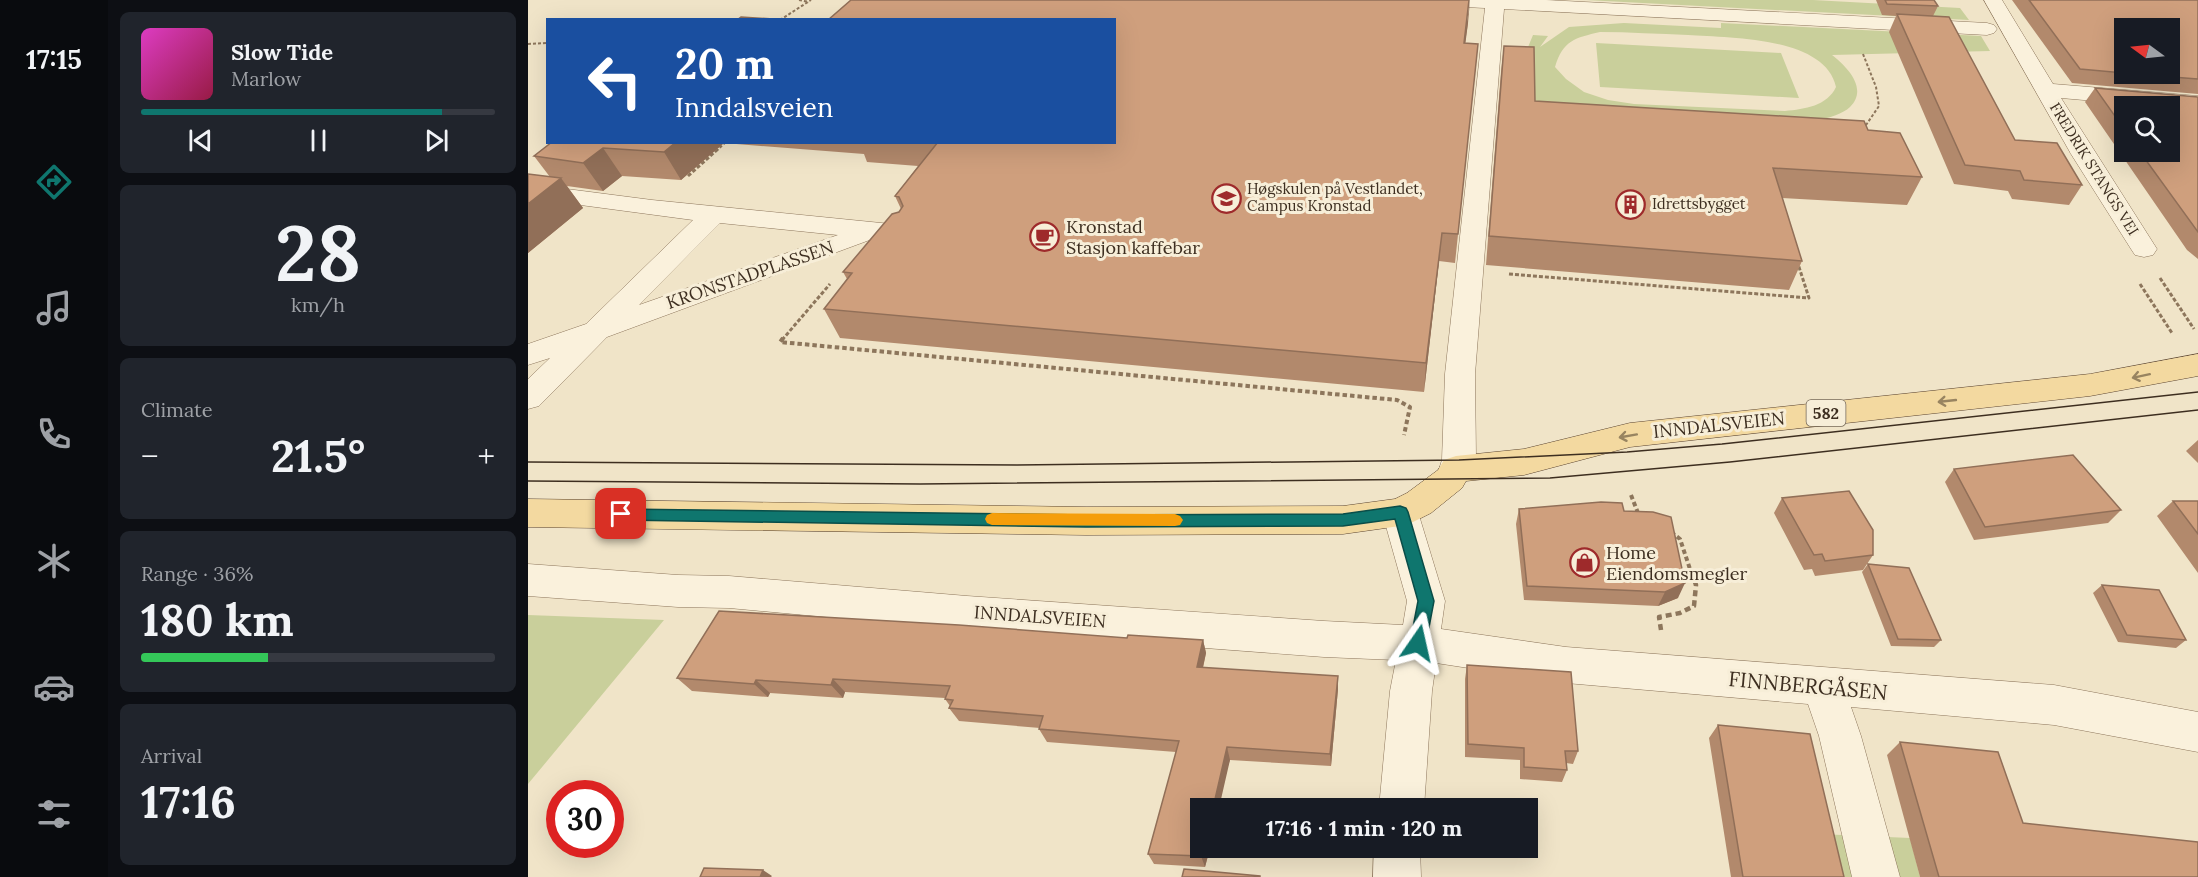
<!DOCTYPE html>
<meta charset="utf-8">
<style>
:root{--surface:#171b24;--page:#20242c;--text:#f1f3f6;--muted:#9ea1a6;--line:#363941;--accent:#0f766e}
body{margin:0;font-family:Lora,serif;background:var(--page);color:var(--text);height:100vh;display:flex;flex-direction:column;font-size:22px;white-space:nowrap}
*{box-sizing:border-box;margin:0}
p{font-size:20px;color:var(--muted)}
.icon{flex:none;width:33px;height:33px;fill:none;stroke:currentColor;stroke-width:2;stroke-linecap:round;stroke-linejoin:round}
.map{position:relative;flex:1;overflow:hidden}
.side{display:flex;flex-direction:column;gap:12px;padding:12px;background:#0d0f14;width:420px}
.side>*{flex:none}
.top-card{position:absolute;left:18px;top:18px;width:570px;height:126px;border-radius:0px;box-shadow:0 6px 24px #0002;background:#1a4fa0;color:#fff;overflow:hidden}
.needle{width:39px;rotate:285deg}
.controls{position:absolute;left:1586px;top:18px;display:grid;gap:12px}
.controls a{display:grid;place-items:center;width:66px;height:66px;border-radius:0px;background:var(--surface);box-shadow:0 6px 24px #0002;font-size:30px}
.speed{position:absolute;left:18px;top:780px;display:flex;gap:12px;font-size:30px;font-weight:700;text-align:center}
.speed>*{display:grid;place-content:center;width:78px;height:78px;border-radius:50%;background:var(--surface);box-shadow:0 6px 24px #0002;line-height:1}
.speed .limit{border:9px solid #d22;background:#fff;color:#111}
.pin{position:absolute;display:grid;place-items:center;width:51px;height:51px;color:#fff;margin:-26px;border-radius:12px;box-shadow:0 3px 9px #0006}
.me{position:absolute;width:66px;margin:-33px;rotate:11deg;stroke-linejoin:round;filter:drop-shadow(0 0 4px #0008)}
.turn{display:flex;align-items:center;gap:21px;height:126px;padding:0 30px;font-size:27px}
.turn .icon{width:78px;height:78px;stroke-width:2.5}
.turn b{display:block;font-size:42px;line-height:51px}
.big{font-size:45px;font-weight:700;line-height:1.1}
.side .widget{flex:1;display:flex;flex-direction:column;justify-content:center;gap:9px;min-width:0;padding:0 21px;border-radius:9px;background:var(--page)}
.side .dial{align-items:center;gap:0}
.dial b{font-size:78px;line-height:1}
.song{display:flex;align-items:center;gap:18px}
.cover{width:72px;height:72px;border-radius:9px;background:linear-gradient(135deg,hsl(310 70% 55%),hsl(340 70% 35%))}
.played{height:6px;border-radius:3px;background:linear-gradient(90deg,var(--accent) 85%,var(--line) 85%)}
.keys{display:flex;justify-content:space-around;direction:ltr}
.heat{display:flex;justify-content:space-between;align-items:center;font-size:33px;direction:ltr}
.charge{height:9px;border-radius:4px;background:linear-gradient(90deg,#34c759 36%,var(--line) 0)}
.trip{position:absolute;left:662px;top:798px;width:348px;height:60px;border-radius:0px;background:var(--surface);box-shadow:0 6px 24px #0002;font-weight:700;line-height:60px;text-align:center}
main{display:flex;flex:1;min-height:0}
.tabs{display:flex;flex-direction:column;width:108px;justify-content:space-around;align-items:center;background:#090b0e;color:var(--muted)}
.tabs .icon{width:42px;height:42px}
.tabs .on{color:var(--accent)}
.tabs b{font-size:27px;color:var(--text)}
.map>svg:first-child{display:block}
.green{fill:#c9cf9b;fill-rule:evenodd}
.lines{fill:none;stroke-linecap:round;stroke-linejoin:round}
.minor-casing{stroke:#8d765c;stroke-width:1}
.major-casing{stroke:#5b4430;stroke-width:1}
.path-far3{stroke:#8d765c;stroke-width:2;stroke-dasharray:3 2;stroke-linecap:butt}
.path-far2{stroke:#8d765c;stroke-width:3;stroke-dasharray:4 2;stroke-linecap:butt}
.path-far1{stroke:#8d765c;stroke-width:4;stroke-dasharray:4.5 3;stroke-linecap:butt}
.path{stroke:#8d765c;stroke-width:4.5;stroke-dasharray:6 4;stroke-linecap:butt}
.minor{fill:#faf1dc;fill-rule:evenodd}
.major{fill:#f3d9a0;fill-rule:evenodd}
.tram{stroke:#3d2e20;stroke-width:1.5}
.wall{fill:#b2896c;fill-rule:evenodd}
.shaded-wall{fill:#916f58}
.building{fill:#cf9f7d;stroke:#916f58;stroke-width:1.5}
.oneway{stroke:#988460}
.route{fill:#0f766e;stroke:#0a4d48;stroke-width:1.5}
.slow{fill:#f59e0b}
.labels{text-anchor:middle;stroke-width:6;stroke-linejoin:round;paint-order:stroke}
.far-street-label{font-size:15px;fill:#3d2e20;stroke:#f7eed8}
.far-poi-label{font-size:15px;fill:#3d2e20;stroke:#f7eed8;text-anchor:start}
.shield{fill:#f7eed8;stroke:#756857;stroke-width:1.5}
.shield-label{font-size:16px;font-weight:bold;fill:#3d2e20}
.poi-label{font-size:18px;fill:#3d2e20;stroke:#f7eed8;text-anchor:start}
.street-label{font-size:18px;fill:#3d2e20;stroke:#f7eed8}
.near-street-label{font-size:21px;fill:#3d2e20;stroke:#f7eed8}
</style>
<main>
<nav class="tabs">
<b>17:15</b>
<svg class="icon on" aria-label="directions" viewBox="0 0 24 24"><path d="M12 3l9 9-9 9-9-9zM9 14v-3h6M13 9l2 2-2 2"/></svg>
<svg class="icon" aria-label="music" viewBox="0 0 24 24"><path d="M9 18V5l10-2v13"/><circle cx="6" cy="18" r="3"/><circle cx="16" cy="16" r="3"/></svg>
<svg class="icon" aria-label="phone" viewBox="0 0 24 24"><path d="M5 4h4l2 5-3 2q2 4 5 5l2-3 5 2v4C11 20 4 13 5 4z"/></svg>
<svg class="icon" aria-label="climate" viewBox="0 0 24 24"><path d="M12 3v18M4 7l16 10M4 17L20 7"/></svg>
<svg class="icon" aria-label="car" viewBox="0 0 24 24"><path d="M5 17H2v-5l4-1 3-4h7l3 4 3 1v5h-3M9 17h6M6 11h13"/><circle cx="7" cy="17" r="2"/><circle cx="17" cy="17" r="2"/></svg>
<svg class="icon" aria-label="filters" viewBox="0 0 24 24"><path d="M4 7h16M4 17h16"/><circle cx="9" cy="7" r="2"/><circle cx="15" cy="17" r="2"/></svg>
</nav>
<section class="side">
<div class="widget">
<div class="song"><i class="cover"></i><div><b>Slow Tide</b><p>Marlow</p></div></div>
<div class="played"></div>
<div class="keys"><svg class="icon" aria-label="previous" viewBox="0 0 24 24"><path d="M18 5L8 12l10 7zM5 5v14"/></svg><svg class="icon" aria-label="pause" viewBox="0 0 24 24"><path d="M8 5v14M16 5v14"/></svg><svg class="icon" aria-label="next" viewBox="0 0 24 24"><path d="M6 5l10 7-10 7zM19 5v14"/></svg></div>
</div>
<div class="widget dial"><b>28</b><p>km/h</p></div>
<div class="widget"><p>Climate</p>
<div class="heat"><a>−</a><b class="big">21.5°</b><a>+</a></div>
</div>
<div class="widget"><p>Range · 36%</p><b class="big">180 km</b><div class="charge"></div></div>
<div class="widget"><p>Arrival</p><b class="big">17:16</b></div>
</section>
<div class="map">
<svg width="1670" height="877" viewBox="0 0 1670 877">
<rect width="100%" height="100%" fill="#f0e4c8"/>
<!-- green -->
<path class="green" d="M1058,0H1285L1432,8L1441,20Z
M1096,23L1193,28V23L1453,36L1462,51L1304,55C1318,66 1341,88 1322,107C1315,114 1301,117 1291,121L1002,109L998,52L1005,35L1020,36L1012,47L1041,27ZM1072,32C1101,32 1131,34 1160,35C1201,38 1297,36 1308,87C1299,106 1277,109 1257,111L1106,104L1080,100L1056,92L1038,79L1027,67C1035,40 1047,38 1072,32Z
M1068,43L1253,53L1271,98L1072,87Z
M0,615L136,620L0,784Z
M1291,834L1382,838L1392,877H1301Z"/>
<g class="lines">
<defs>
<path id="minor" d="M907,0H1018L1459,23L1466,25L1469,29L1466,33L1459,35L976,9L947,374L948,460L940,478L928,482L916,478L911,469L914,460L917,374L957,8L916,6L909,4Z
M1456,0H1474L1525,84L1670,96V110L1533,98L1629,249L1625,255L1616,257L1607,255L1603,249L1543,154Z
M0,184L124,200L373,225L382,227L386,233L382,239L373,241L347,238L79,337L11,406L0,409V379L22,358L0,365V344L58,324L165,220L0,198ZM192,223L310,235L111,305Z
M872,498L885,502L890,512L917,601L913,629L1038,647L1526,685L1670,712V752L1526,725L1323,707L1333,736L1372,877H1324L1291,736L1280,704L1038,683L908,663L904,691L896,808H851L862,691L868,660L796,657L439,630L201,608L150,607L0,596V564L150,575L201,576L439,596L796,621L875,625L879,601L854,512L859,502Z
M846,848H892L893,877H845Z"/>
<path id="major" d="M1670,354V376L1562,396L1102,447L996,475L938,481L934,488L903,513L885,522L872,526L815,534L558,535L0,527V499L558,507L815,506L867,499L879,493L910,470L916,460L928,456L996,449L1102,423L1562,374Z"/>
</defs>
<!-- minor casing -->
<use href="#minor" class="minor-casing"/>
<!-- major casing -->
<use href="#major" class="major-casing"/>
<!-- path-far3 -->
<path class="path-far3" d="M271,0L281,2
M252,20L283,0
M0,44L20,43
M1335,54L1348,87L1351,106L1336,128
M188,151L198,142"/>
<!-- path-far2 -->
<path class="path-far2" d="M160,176L190,149
M981,274L1281,298L1270,264
M1632,278L1666,329
M1612,284L1644,333
M254,340L302,284"/>
<!-- path-far1 -->
<path class="path-far1" d="M255,338L252,342L869,400L882,407L876,435
M1103,495L1110,513
M1143,532L1152,539L1165,578"/>
<!-- path -->
<path class="path" d="M1133,630L1131,617L1152,613L1166,606L1168,585L1165,576"/>
<!-- minor -->
<use href="#minor" class="minor"/>
<!-- major -->
<use href="#major" class="major"/>
<!-- tram -->
<path class="tram" d="M0,462L489,465L931,460L1099,452L1194,444L1670,392
M0,481L392,484L1022,478L1202,462L1670,410"/>
</g>
<!-- wall -->
<path class="wall" d="M1348,0H1406L1410,6L1405,16L1487,140L1554,185L1541,205L1484,199L1480,191L1426,184L1361,32L1368,16L1354,15Z
M1484,0H1670V94L1544,83ZM1596,28L1641,74H1596Z
M940,23L937,43L950,44L927,263L911,261L896,392L312,338L296,309L319,279L315,272L373,209L367,196L390,166L339,162L336,154L196,143L153,180L94,176L75,191L39,186L55,208L0,253V174L22,177L6,156L24,142H586Z
M976,46L1007,101L1340,130L1394,177L1379,205L1254,198L1274,261L1261,290L958,265L973,72Z
M1567,88L1670,97V259L1659,250L1557,102ZM1596,106L1641,152H1596Z
M1670,440V463L1658,451Z
M1426,469L1593,510L1580,523L1446,540L1417,482Z
M1254,498L1345,555L1335,570L1287,576L1284,569L1276,570L1246,513Z
M1645,501H1670V573L1629,516Z
M991,509L1096,511L1150,598L1130,606L996,600L988,524Z
M1340,564L1413,640L1406,647L1363,646L1334,572Z
M1574,585L1658,640L1648,648L1590,642L1565,593Z
M599,638L675,640L678,653L675,668L810,689L803,766L702,760L672,848H682L677,867L626,864L620,854L648,752L519,742L511,729L512,728L431,721L421,708L422,706L417,699V698L317,692L315,698L242,693L240,697L164,691L149,678Z
M939,665L1050,751L1045,764L1038,763L1039,770L1034,782L992,779V760L937,757V679Z
M1190,725L1316,877H1203L1181,738Z
M1372,742L1495,823L1670,877H1392L1359,755Z"/>
<!-- shaded-wall -->
<path class="shaded-wall" d="M942,0L940,23L934,70L936,43Z
M148,142H195L196,143L153,180L136,152Z
M75,148L94,176L75,191L55,163Z
M33,178L55,208L0,253V204Z
M914,233L911,261L896,392L898,363Z
M1157,583L1150,598L1130,606L1137,592Z
M675,640L678,653L672,680L669,667Z
M810,676V689L803,766L802,754Z
M305,679L317,692L315,698L303,685Z
M228,680L242,693L240,697L226,684Z
M699,747L702,760L691,808H685Z
M675,848H682L677,867L673,856Z
M235,870L244,876L243,877H232Z"/>
<!-- building -->
<path class="building" d="M323,0H941L936,43L950,44L930,234L914,233L898,363L296,309L324,273L315,272L364,214L371,212L375,206L371,197L367,196L410,142H586V20H300Z
M1357,0H1406L1410,6L1359,4Z
M1501,0H1670V79L1605,74H1641V28H1596V73L1552,69Z
M1369,14L1421,17L1487,140L1529,143L1554,185L1496,180L1492,171L1437,165Z
M213,17L261,20H209Z
M976,46L1006,47L1007,101L1336,121L1340,130L1372,133L1394,177L1245,168L1274,261L961,236Z
M1567,88L1670,97V232L1612,152H1641V106H1596V129Z
M24,142H148L136,152L75,148L55,163L6,156Z
M0,174L33,178L0,204Z
M1545,455L1593,510L1457,527L1426,469Z
M1321,491L1345,530V555L1297,561L1294,554L1286,555L1254,498Z
M1645,501H1670V534Z
M1073,502L1094,503L1096,511L1125,512L1143,517L1157,583L1137,592L999,586L991,509Z
M1340,564L1381,568L1413,640L1370,639Z
M1574,585L1631,590L1658,640L1599,635Z
M191,611L431,625L599,638L600,635L675,640L669,667L810,676L802,754L699,747L685,808H672V848H675L673,856L620,854L651,741L511,729L515,716L421,708L425,700L417,699L422,686L305,679L303,685L228,680L226,684L149,678Z
M939,665L1043,672L1050,751H1037L1039,770L996,767V748L940,744Z
M1190,725L1282,734L1316,877H1215Z
M1372,742L1470,752L1495,823L1670,842V877H1411Z
M176,868L235,870L232,877H172Z
M656,869L732,876V877H654Z"/>
<!-- one-way arrows -->
<defs><path id="oneway-shaft" d="M-6 0H5M1.5-3L5.5 0L1.5 3" fill="none" stroke-width="1.6" stroke-linecap="round" stroke-linejoin="round" transform="scale(1.5)"/></defs>
<g class="oneway">
<use href="#oneway-shaft" transform="translate(1613 376) rotate(168)"/>
<use href="#oneway-shaft" transform="translate(1419 401) rotate(174)"/>
<use href="#oneway-shaft" transform="translate(1100 436) rotate(170)"/>
</g>
<!-- route -->
<path class="route" d="M872,506L878,508L880,512L906,601L898,643L896,648L890,650L884,648L882,643L890,601L867,519L815,526L558,527L93,520L88,519L86,514L88,510L93,509L558,515L815,514Z"/>
<!-- slow -->
<path class="slow" d="M464,513L647,514L652,516L655,520L652,525L647,526L464,525L459,523L457,519L459,515Z"/>
<!-- icons -->
<defs>
<symbol id="university-ring" viewBox="-11 -11 22 22"><circle r="9.5" fill="#f7eed8" stroke="#9e2a2b" stroke-width="1.5"/><path d="M0-5L7-2L0 1L-7-2ZM-4 1L0 2.5L4 1V4Q0 6-4 4Z" fill="#9e2a2b"/></symbol>
<symbol id="building-ring" viewBox="-11 -11 22 22"><circle r="9.5" fill="#f7eed8" stroke="#9e2a2b" stroke-width="1.5"/><path d="M-4-6H4V6H1V3H-1V6H-4ZM-2.5-4.3h1.7v1.8h-1.7ZM.8-4.3h1.7v1.8H.8ZM-2.5-1h1.7V.8h-1.7ZM.8-1h1.7V.8H.8Z" fill="#9e2a2b"/></symbol>
<symbol id="cafe-ring" viewBox="-11 -11 22 22"><circle r="9.5" fill="#f7eed8" stroke="#9e2a2b" stroke-width="1.5"/><path d="M-5.5-4.5H6V0H3Q3 3.5 0 3.5H-2.5Q-5.5 3.5-5.5 0ZM3-3.2v2h1.7v-2ZM-6 4.5H4V6H-6Z" fill="#9e2a2b"/></symbol>
<symbol id="shop-ring" viewBox="-11 -11 22 22"><circle r="9.5" fill="#f7eed8" stroke="#9e2a2b" stroke-width="1.5"/><path d="M-5-2.5h2.3a2.7 3.5 0 0 1 5.4 0H5L5.5 6h-11ZM-1.5-2.5h3a1.5 2.3 0 0 0-3 0Z" fill="#9e2a2b"/></symbol>
</defs>
<g fill-rule="evenodd">
<use href="#university-ring" x="682" y="182" width="33" height="33"/>
<use href="#building-ring" x="1086" y="188" width="33" height="33"/>
<use href="#cafe-ring" x="500" y="220" width="33" height="33"/>
<use href="#shop-ring" x="1040" y="546" width="33" height="33"/>
</g>
<g class="labels">
<!-- far-street labels -->
<g class="far-street-label">
<text transform="translate(1566 169) rotate(58)" y="5">FREDRIK STANGS VEI</text>
</g>
<!-- far-poi labels -->
<g class="far-poi-label">
<text x="719" y="194">Høgskulen på Vestlandet,<tspan x="719" dy="17">Campus Kronstad</tspan></text>
<text x="1124" y="209">Idrettsbygget</text>
</g>
<!-- shield labels -->
<rect class="shield" x="1278.5" y="400" width="39" height="26" rx="4.5"/>
<g class="shield-label">
<text x="1298" y="419">582</text>
</g>
<!-- poi labels -->
<g class="poi-label">
<text x="538" y="233">Kronstad<tspan x="538" dy="21">Stasjon kaffebar</tspan></text>
<text x="1078" y="559">Home<tspan x="1078" dy="21">Eiendomsmegler</tspan></text>
</g>
<!-- street labels -->
<g class="street-label">
<text transform="translate(222 275) rotate(-19)" y="6">KRONSTADPLASSEN</text>
<text transform="translate(1191 425) rotate(-6)" y="6">INNDALSVEIEN</text>
<text transform="translate(512 617) rotate(4)" y="6">INNDALSVEIEN</text>
</g>
<!-- near-street labels -->
<g class="near-street-label">
<text transform="translate(1280 686) rotate(5)" y="7">FINNBERGÅSEN</text>
</g>
</g>
</svg>
<div class="controls">
<a><svg class="needle" viewBox="-14 -14 28 28"><path d="M0-13l5 13h-10z" fill="#e53935"/><path d="M0 13l5-13h-10z" fill="#9ea1a6"/></svg></a>
<a><svg class="icon" aria-label="search" viewBox="0 0 24 24"><circle cx="10" cy="10" r="6"/><path d="M15 15l6 6"/></svg></a>
</div>
<div class="speed"><div class="limit">30</div></div>
<div class="pin" style="left:93px;top:514px;background:#d93025"><svg class="icon" aria-label="arrive" viewBox="0 0 24 24"><path d="M6 21V4h12l-3 4 3 4H6"/></svg></div>
<svg class="me" style="left:890px;top:643px" viewBox="-20 -20 40 40"><path d="M0-17L14 15 0 8-14 15z" fill="#0f766e" stroke="#fff" stroke-width="4"/></svg>
<div class="trip">17:16 · 1 min · 120 m</div>
<div class="top-card">
<div class="turn"><svg class="icon" aria-label="left" viewBox="0 0 24 24"><path d="M17 20v-9H6M10 6l-5 5 5 5"/></svg><div><b>20 m</b>Inndalsveien</div></div>
</div>
</div>
</main>
